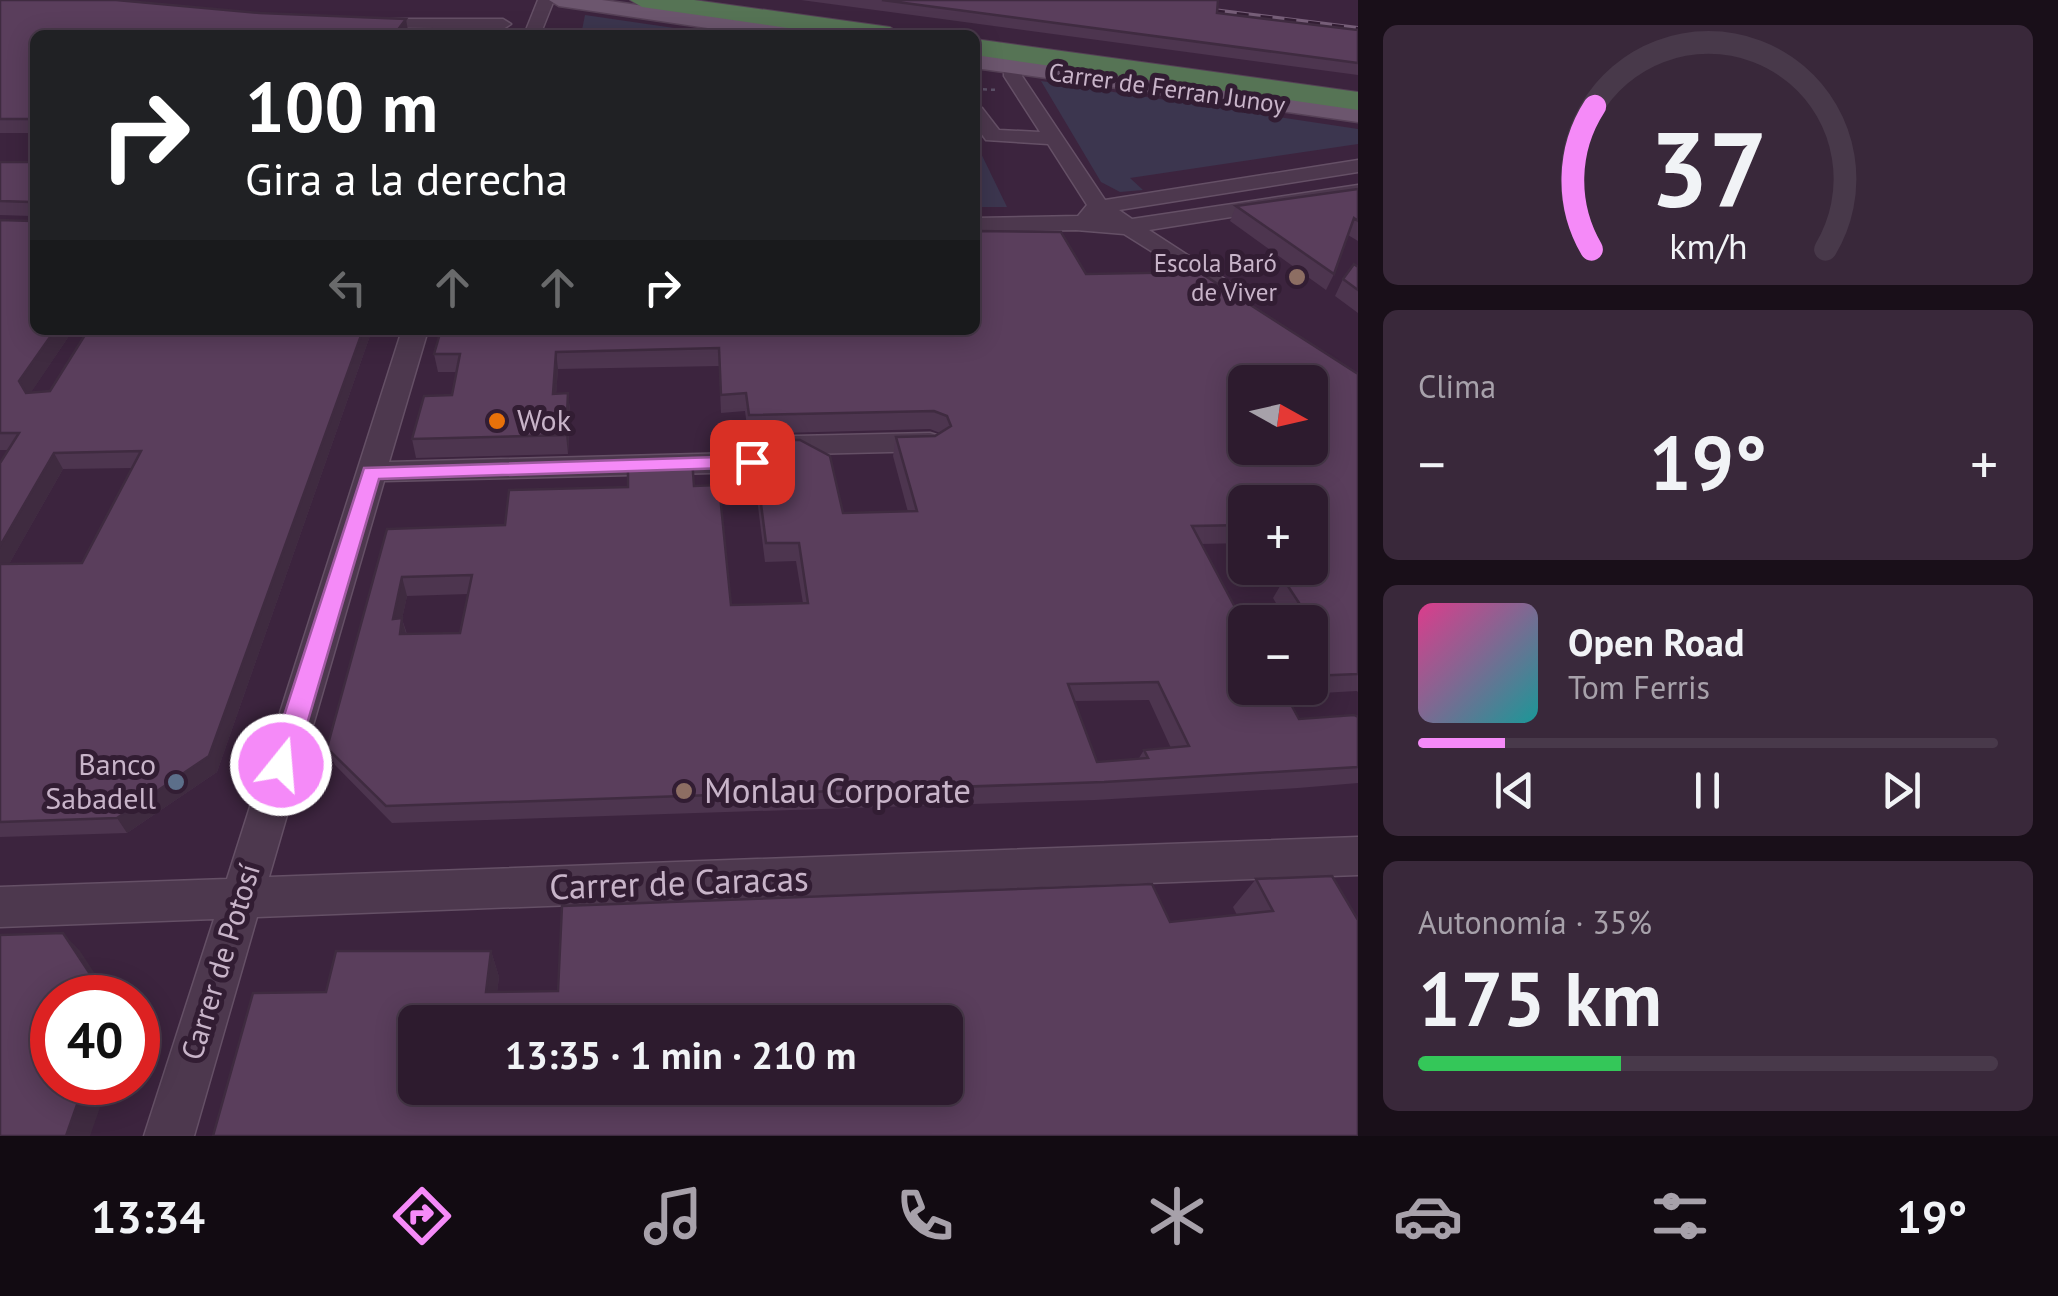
<!DOCTYPE html>
<html lang="es">
<meta charset="utf-8">
<style>
:root{--surface:#2d1b2e;--page:#39283a;--text:#f1f3f6;--muted:#a7a1aa;--line:#48394a;--accent:#f58af8}
body{margin:0;font-family:"PT Sans",sans-serif;background:var(--page);color:var(--text);height:100vh;display:flex;flex-direction:column;font-size:38px;white-space:nowrap}
*{box-sizing:border-box;margin:0}
p{font-size:32px;color:var(--muted)}
.icon{flex:none;width:55px;height:55px;fill:none;stroke:currentColor;stroke-width:2;stroke-linecap:round;stroke-linejoin:round}
.map{position:relative;flex:1;overflow:hidden}
.panel{display:flex;flex-direction:column;gap:25px;padding:25px;background:#190f19;width:700px}
.panel>*{flex:none}
.top-card{position:absolute;left:30px;top:30px;width:950px;height:305px;border-radius:15px;box-shadow:0 5px 25px #0003,0 0 0 2px var(--line);background:#202124;color:#fff;overflow:hidden}
.needle{width:65px;rotate:98deg}
.fabs{position:absolute;left:1228px;top:365px;display:grid;gap:20px}
.fabs a{display:grid;place-items:center;width:100px;height:100px;border-radius:15px;background:var(--surface);box-shadow:0 5px 25px #0003,0 0 0 2px var(--line);font-size:50px}
.speed{position:absolute;left:30px;top:975px;display:flex;gap:20px;font-size:50px;font-weight:700;text-align:center}
.speed>*{display:grid;place-content:center;width:130px;height:130px;border-radius:50%;background:var(--surface);box-shadow:0 5px 25px #0003,0 0 0 2px var(--line);line-height:1}
.speed .limit{border:15px solid #d22;background:#fff;color:#111}
.pin{position:absolute;display:grid;place-items:center;width:85px;height:85px;color:#fff;margin:-42px;border-radius:20px;box-shadow:0 5px 15px #0006}
.me{position:absolute;width:110px;margin:-55px;rotate:17deg;stroke-linejoin:round;filter:drop-shadow(0 0 8px #0008)}
.turn{display:flex;align-items:center;gap:35px;height:210px;padding:0 50px;font-size:45px}
.turn .icon{width:130px;height:130px;stroke-width:2.5}
.turn b{display:block;font-size:70px;line-height:85px}
.lanes{display:flex;align-items:center;height:95px;padding:0 50px;background:#0003;justify-content:center;gap:50px;direction:ltr}
.lanes .off{opacity:.35}
.big{font-size:75px;font-weight:700;line-height:1.1}
.panel .widget{flex:1;display:flex;flex-direction:column;justify-content:center;gap:15px;min-width:0;padding:0 35px;border-radius:15px;background:var(--page)}
.panel .dial{align-items:center;gap:0}
.dial svg{height:260px;overflow:visible;fill:none;stroke:var(--line);stroke-width:7;stroke-linecap:round;text-anchor:middle}
.dial text{fill:var(--text);stroke:none}
.song{display:flex;align-items:center;gap:30px}
.cover{width:120px;height:120px;border-radius:15px;background:linear-gradient(135deg,hsl(330 70% 55%),hsl(180 70% 35%))}
.played{height:10px;border-radius:5px;background:linear-gradient(90deg,var(--accent) 15%,var(--line) 15%)}
.keys{display:flex;justify-content:space-around;direction:ltr}
.heat{display:flex;justify-content:space-between;align-items:center;font-size:55px;direction:ltr}
.charge{height:15px;border-radius:8px;background:linear-gradient(90deg,#34c759 35%,var(--line) 0)}
.trip{position:absolute;left:398px;top:1005px;width:565px;height:100px;border-radius:15px;background:var(--surface);box-shadow:0 5px 25px #0003,0 0 0 2px var(--line);font-weight:700;line-height:100px;text-align:center}
.menu{display:flex;height:160px;justify-content:space-around;align-items:center;background:#120b12;color:var(--muted)}
.menu .icon{width:70px;height:70px}
.menu .current{color:var(--accent)}
.menu b{font-size:45px;color:var(--text)}
main{display:flex;flex:1;min-height:0}
.map>svg:first-child{display:block}
.green{fill:#3c364f}
.lines{fill:none;stroke-linecap:round;stroke-linejoin:round}
.minor-casing{stroke:#655066;stroke-width:3}
.major-casing{stroke:#564157;stroke-width:3}
.highway-casing{stroke:#554056;stroke-width:2}
.path{stroke:#5d5269;stroke-width:2.5;stroke-dasharray:4 4;stroke-linecap:butt}
.minor{fill:#4d384e;fill-rule:evenodd}
.major{fill:#6c566e;fill-rule:evenodd}
.highway{fill:#567455;fill-rule:evenodd}
.rail-casing{stroke:#765e78;stroke-width:6}
.rail{stroke:#321d33;stroke-width:4;stroke-dasharray:12;stroke-linecap:butt}
.wall{fill:#4d354f;fill-rule:evenodd}
.shaded-wall{fill:#3f2b40}
.building{fill:#5a3e5c;stroke:#3f2b40;stroke-width:2.5;fill-rule:evenodd}
.route{fill:#f58af8;stroke:#9f5aa1;stroke-width:2.5}
.education-dot{fill:#8d6e63;stroke:#321d33;stroke-width:4}
.food-dot{fill:#e8710a;stroke:#321d33;stroke-width:4}
.service-dot{fill:#5c6f8a;stroke:#321d33;stroke-width:4}
.labels{text-anchor:middle;stroke-width:10;stroke-linejoin:round;paint-order:stroke}
.far-street-label{font-size:25px;fill:#c8b4c9;stroke:#321d33}
.far-poi-label{font-size:25px;fill:#c8b4c9;stroke:#321d33;text-anchor:end}
.poi-label{font-size:30px;fill:#c8b4c9;stroke:#321d33;text-anchor:start}
.street-label{font-size:30px;fill:#c8b4c9;stroke:#321d33}
.near-poi-label{font-size:35px;fill:#c8b4c9;stroke:#321d33;text-anchor:start}
.near-street-label{font-size:35px;fill:#c8b4c9;stroke:#321d33}
</style>
<main>
<div class="map">
<svg width="1358" height="1136" viewBox="0 0 1358 1136">
<rect width="100%" height="100%" fill="#3c243e"/>
<!-- green -->
<path class="green" d="M585,15L722,35H581Z
M1041,81L1358,129V144L1130,178L1143,190L1120,192L1101,182Z
M975,141L1007,207H975Z"/>
<g class="lines">
<defs>
<path id="minor" d="M538,0H554L540,35H524Z
M357,19H503L511,24L503,29L363,27L355,22Z
M1013,61L1022,66V76L1105,200L1358,160V172L1119,210L1132,219L1358,185V197L1149,230L1240,289L1243,294L1231,301L1124,234L1076,230L975,232V218L1078,216L1087,205L1048,144L986,140L975,125V106L982,108L999,130L1040,132L1004,76V66Z
M402,330H428L389,462L736,453L740,439L750,437L930,433L940,436L944,442L940,448L930,451L766,455L762,469L752,472L384,481L269,877L1358,837V875L257,917L194,1136H144L214,919L0,927V887L227,879Z"/>
<path id="major" d="M549,0H602L799,28L810,35H755L559,6Z
M975,54L1358,108V122L975,68Z"/>
<path id="highway" d="M630,0H694L890,27L903,35H836L642,7Z
M975,39L1358,92V110L975,55Z"/>
</defs>
<!-- minor casing -->
<use href="#minor" class="minor-casing"/>
<!-- major casing -->
<use href="#major" class="major-casing"/>
<!-- highway casing -->
<use href="#highway" class="highway-casing"/>
<!-- path -->
<path class="path" d="M975,89L998,90"/>
<!-- minor -->
<use href="#minor" class="minor"/>
<!-- major -->
<use href="#major" class="major"/>
<!-- highway -->
<use href="#highway" class="highway"/>
<defs>
<path id="rail" d="M1189,8L1358,29"/>
</defs>
<!-- rail casing -->
<use href="#rail" class="rail-casing"/>
<!-- rail -->
<use href="#rail" class="rail"/>
</g>
<!-- wall -->
<path class="wall" d="M0,0L126,2L260,13L406,19L408,31L405,35H35V133H0Z
M801,0H1218L1217,13L1358,30V75Z
M0,162H35V330H73L31,392L50,391L372,330L217,772L127,833L0,837V463L8,450H0V220L31,221V216L0,215ZM133,468L82,563L9,564L63,469Z
M1358,189V241L1348,235L1334,274L1326,290L1230,221L1236,206Z
M1358,267V313L1335,296L1343,279Z
M1086,274L1358,374V692L1357,691L1286,695L1299,719L1358,717V783L1298,788L1095,800L392,823L335,765L327,748L387,529L505,525L694,486L731,605L803,603L796,561L765,562L754,475L755,457L843,513L908,512L893,456L896,437L935,436L940,433L930,429L748,434L745,411L721,413L719,366L558,369L556,394L568,393L570,411L568,454L416,458L412,439L452,395L456,372H438L434,354ZM1245,502H1310V568H1274L1283,581L1273,598L1280,610L1237,611L1201,544L1245,543ZM468,594L460,633L407,634L402,619L407,596ZM1310,622V688H1245ZM1149,700L1171,748L1144,750L1139,758L1097,762L1074,701Z
M1332,876L1358,1136L326,992L491,951L499,977L497,992L558,991L1237,915L1233,907L1256,879Z"/>
<!-- shaded-wall -->
<path class="shaded-wall" d="M406,19L408,31L405,35H394Z
M55,330H73L28,397L19,381Z
M363,330H372L217,772L127,833L117,818Z
M556,352L558,369L555,412L553,394Z
M568,393L570,411L568,454L566,435Z
M54,453L63,469L0,580V546Z
M402,577L407,596L402,619L407,637L400,634L393,619Z
M63,933L80,951L111,998H106Z
M491,951L499,977L494,1017L486,992Z
M85,1082H109L90,1136H66Z"/>
<!-- building -->
<path class="building" d="M0,0H116L260,13L406,19L394,35H35V119H0Z
M882,0H1218L1217,13L1358,30V63Z
M0,162H35V330H55L19,381L26,393L50,391L88,330H363L209,756L117,818L0,822V564L82,563L141,451L54,453L0,546V463L19,433H0V220L31,221V202L0,201Z
M1358,189V221L1354,218L1334,274L1236,206Z
M975,231L1061,232L1086,274L1199,272L1358,374V674L1310,676V622H1245V688H1282L1299,719L1354,715L1358,717V767L1104,782L386,806L327,748L387,529L505,525L509,490L628,487V461L692,459L694,486L719,485L731,605L808,603L799,543H766L755,457L767,452L770,440H800L830,456L843,513L917,511L896,437L935,436L951,426L947,416L934,411L749,415L746,393L721,395L719,348L556,352L553,394L568,393L566,435L412,439L424,396L452,395L460,354H434L441,330H975ZM1245,382H1310V448H1245ZM1245,502H1310V568H1297L1305,580H1284L1303,609L1237,611L1192,526L1245,525ZM472,575L460,633L400,634L402,618L393,619L402,577ZM1158,682L1189,746L1144,750L1148,758L1097,762L1068,684Z
M1354,264L1358,267V290L1343,279Z
M1332,876L1358,920V1136H213L253,993L326,992L336,951H491L486,992L558,991L562,906L1152,884L1170,922L1273,911L1256,879ZM415,1022H945V1088H415Z
M63,933L106,998H52V1082H85L66,1136H0V935Z"/>
<!-- route -->
<path class="route" d="M752,456L762,462L759,467L379,479L295,765L291,773L281,776L272,773L268,765L364,468Z"/>
<!-- markers -->
<g class="education-dot">
<circle cx="1297" cy="277" r="10"/>
<circle cx="684" cy="791" r="10"/>
</g>
<circle class="food-dot" cx="497" cy="421" r="10"/>
<circle class="service-dot" cx="176" cy="782" r="10"/>
<g class="labels">
<!-- far-street labels -->
<g class="far-street-label">
<text transform="translate(1167 88) rotate(8)" y="9">Carrer de Ferran Junoy</text>
</g>
<!-- far-poi labels -->
<g class="far-poi-label">
<text x="1277" y="272">Escola Baró<tspan x="1277" dy="29">de Viver</tspan></text>
</g>
<!-- poi labels -->
<g class="poi-label">
<text x="517" y="431">Wok</text>
<text x="156" y="775" text-anchor="end">Banco<tspan x="156" dy="34">Sabadell</tspan></text>
</g>
<!-- street labels -->
<g class="street-label">
<text transform="translate(221 962) rotate(-73)" y="10">Carrer de Potosí</text>
</g>
<!-- near-poi labels -->
<g class="near-poi-label">
<text x="704" y="803">Monlau Corporate</text>
</g>
<!-- near-street labels -->
<g class="near-street-label">
<text transform="translate(679 883) rotate(-2)" y="12">Carrer de Caracas</text>
</g>
</g>
</svg>
<div class="fabs">
<a><svg class="needle" viewBox="-14 -14 28 28"><path d="M0-13l5 13h-10z" fill="#e53935"/><path d="M0 13l5-13h-10z" fill="#a7a1aa"/></svg></a>
<a>+</a>
<a>−</a>
</div>
<div class="speed"><div class="limit">40</div></div>
<div class="pin" style="left:752px;top:462px;background:#d93025"><svg class="icon" aria-label="arrive" viewBox="0 0 24 24"><path d="M6 21V4h12l-3 4 3 4H6"/></svg></div>
<svg class="me" style="left:281px;top:765px" viewBox="-20 -20 40 40"><circle r="17" fill="#f58af8" stroke="#fff" stroke-width="3"/><path d="M0-11L8 9 0 5-8 9z" fill="#fff"/></svg>
<div class="trip">13:35 · 1 min · 210 m</div>
<div class="top-card">
<div class="turn"><svg class="icon" aria-label="right" viewBox="0 0 24 24"><path d="M7 20v-9h11M14 6l5 5-5 5"/></svg><div><b>100 m</b>Gira a la derecha</div></div>
<div class="lanes"><svg class="icon off" aria-label="left" viewBox="0 0 24 24"><path d="M17 20v-9H6M10 6l-5 5 5 5"/></svg><svg class="icon off" aria-label="ahead" viewBox="0 0 24 24"><path d="M12 20V5M6 11l6-6 6 6"/></svg><svg class="icon off" aria-label="ahead" viewBox="0 0 24 24"><path d="M12 20V5M6 11l6-6 6 6"/></svg><svg class="icon" aria-label="right" viewBox="0 0 24 24"><path d="M7 20v-9h11M14 6l5 5-5 5"/></svg></div>
</div>
</div>
<section class="panel">
<div class="widget dial"><svg viewBox="0 0 100 80">
<path d="M14 69A42 42 0 1 1 86 69"/>
<path d="M14 69A42 42 0 0 1 15 25" stroke="#f58af8"/>
<text x="50" y="56" font-size="32" font-weight="700">37</text>
<text x="50" y="72" font-size="11">km/h</text>
</svg></div>
<div class="widget"><p>Clima</p>
<div class="heat"><a>−</a><b class="big">19°</b><a>+</a></div>
</div>
<div class="widget">
<div class="song"><i class="cover"></i><div><b>Open Road</b><p>Tom Ferris</p></div></div>
<div class="played"></div>
<div class="keys"><svg class="icon" aria-label="previous" viewBox="0 0 24 24"><path d="M18 5L8 12l10 7zM5 5v14"/></svg><svg class="icon" aria-label="pause" viewBox="0 0 24 24"><path d="M8 5v14M16 5v14"/></svg><svg class="icon" aria-label="next" viewBox="0 0 24 24"><path d="M6 5l10 7-10 7zM19 5v14"/></svg></div>
</div>
<div class="widget"><p>Autonomía · 35%</p><b class="big">175 km</b><div class="charge"></div></div>
</section>
</main>
<nav class="menu">
<b>13:34</b>
<svg class="icon current" aria-label="directions" viewBox="0 0 24 24"><path d="M12 3l9 9-9 9-9-9zM9 14v-3h6M13 9l2 2-2 2"/></svg>
<svg class="icon" aria-label="music" viewBox="0 0 24 24"><path d="M9 18V5l10-2v13"/><circle cx="6" cy="18" r="3"/><circle cx="16" cy="16" r="3"/></svg>
<svg class="icon" aria-label="phone" viewBox="0 0 24 24"><path d="M5 4h4l2 5-3 2q2 4 5 5l2-3 5 2v4C11 20 4 13 5 4z"/></svg>
<svg class="icon" aria-label="climate" viewBox="0 0 24 24"><path d="M12 3v18M4 7l16 10M4 17L20 7"/></svg>
<svg class="icon" aria-label="car" viewBox="0 0 24 24"><path d="M5 17H2v-5l4-1 3-4h7l3 4 3 1v5h-3M9 17h6M6 11h13"/><circle cx="7" cy="17" r="2"/><circle cx="17" cy="17" r="2"/></svg>
<svg class="icon" aria-label="filters" viewBox="0 0 24 24"><path d="M4 7h16M4 17h16"/><circle cx="9" cy="7" r="2"/><circle cx="15" cy="17" r="2"/></svg>
<b>19°</b>
</nav>
